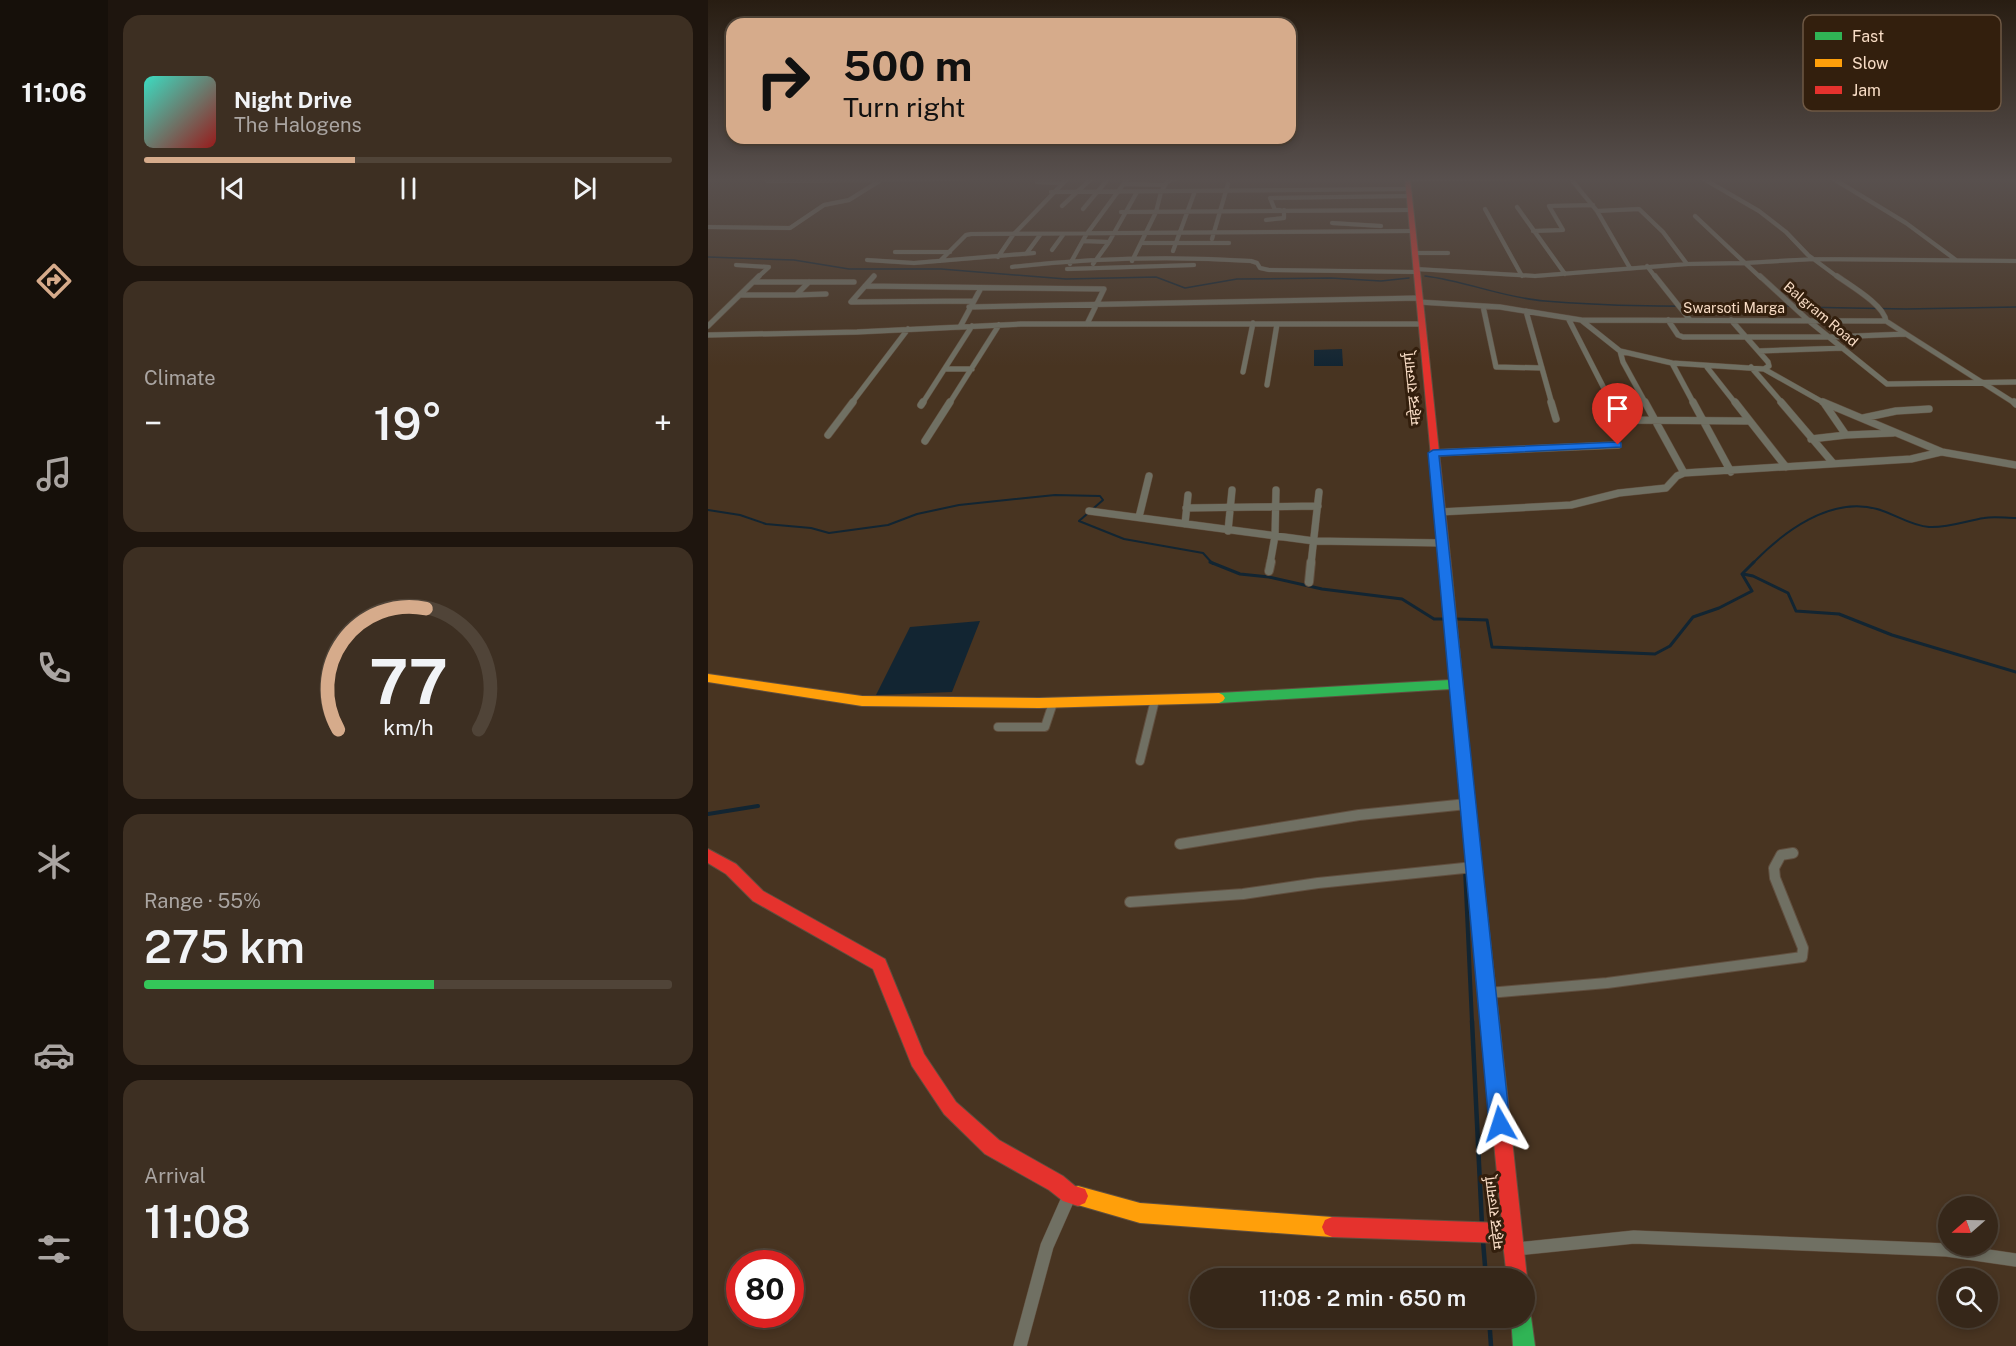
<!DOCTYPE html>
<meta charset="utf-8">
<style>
:root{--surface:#362719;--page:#3d2f22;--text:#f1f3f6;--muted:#aaa5a2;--line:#504438;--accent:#d6ab8b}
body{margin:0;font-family:"Public Sans","Noto Sans Devanagari",sans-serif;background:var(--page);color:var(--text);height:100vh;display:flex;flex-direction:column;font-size:22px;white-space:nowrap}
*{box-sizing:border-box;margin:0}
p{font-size:20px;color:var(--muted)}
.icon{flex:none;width:33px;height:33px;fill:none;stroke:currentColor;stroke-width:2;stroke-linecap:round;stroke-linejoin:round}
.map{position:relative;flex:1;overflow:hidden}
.side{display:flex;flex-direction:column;gap:15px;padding:15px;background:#1e150e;width:600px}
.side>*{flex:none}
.banner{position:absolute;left:18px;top:18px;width:570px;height:126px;border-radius:18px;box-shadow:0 3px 9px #0003,0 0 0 2px var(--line);background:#d6ab8b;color:#111;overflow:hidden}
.needle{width:39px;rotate:250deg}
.tools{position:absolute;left:1230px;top:1196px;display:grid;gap:12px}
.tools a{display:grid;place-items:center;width:60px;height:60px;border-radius:50%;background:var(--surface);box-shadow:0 3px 9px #0003,0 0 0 2px var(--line);font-size:30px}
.speed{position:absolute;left:18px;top:1250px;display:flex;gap:12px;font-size:30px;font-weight:700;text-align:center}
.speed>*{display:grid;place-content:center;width:78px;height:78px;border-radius:50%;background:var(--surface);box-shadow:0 3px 9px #0003,0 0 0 2px var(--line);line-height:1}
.speed .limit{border:9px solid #d22;background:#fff;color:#111}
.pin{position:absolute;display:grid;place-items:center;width:51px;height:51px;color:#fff;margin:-62px -26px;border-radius:50% 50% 50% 0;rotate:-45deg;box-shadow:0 0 6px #0007}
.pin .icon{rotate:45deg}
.me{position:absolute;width:66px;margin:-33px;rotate:354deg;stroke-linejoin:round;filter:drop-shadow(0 0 4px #0008)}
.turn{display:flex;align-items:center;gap:21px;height:126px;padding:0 18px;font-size:27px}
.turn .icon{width:78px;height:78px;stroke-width:2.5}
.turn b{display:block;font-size:42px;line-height:51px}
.big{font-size:45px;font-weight:600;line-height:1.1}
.side .card{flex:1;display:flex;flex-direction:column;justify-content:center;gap:9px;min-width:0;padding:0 21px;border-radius:18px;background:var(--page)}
.side .dial{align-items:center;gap:0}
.dial svg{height:156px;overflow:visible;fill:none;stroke:var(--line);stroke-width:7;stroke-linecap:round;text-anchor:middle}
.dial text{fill:var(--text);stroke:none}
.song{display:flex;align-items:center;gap:18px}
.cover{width:72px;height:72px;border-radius:9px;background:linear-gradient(135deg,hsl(170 70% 55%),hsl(0 70% 35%))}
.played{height:6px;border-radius:3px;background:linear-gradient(90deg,var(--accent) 40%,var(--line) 40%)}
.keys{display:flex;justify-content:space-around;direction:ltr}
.heat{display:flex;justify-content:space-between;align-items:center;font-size:33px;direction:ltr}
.charge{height:9px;border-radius:4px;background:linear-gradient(90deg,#34c759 55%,var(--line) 0)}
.trip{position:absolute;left:482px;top:1268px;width:345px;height:60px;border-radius:30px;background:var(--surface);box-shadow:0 3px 9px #0003,0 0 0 2px var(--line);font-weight:600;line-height:60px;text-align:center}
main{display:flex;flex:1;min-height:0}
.tabs{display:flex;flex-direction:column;width:108px;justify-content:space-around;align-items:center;background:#16100a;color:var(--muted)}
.tabs .icon{width:42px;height:42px}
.tabs .on{color:var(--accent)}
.tabs b{font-size:27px;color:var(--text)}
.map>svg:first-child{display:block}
.water{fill:#122532}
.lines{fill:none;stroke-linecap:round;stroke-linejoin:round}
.stream-far4{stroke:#122532;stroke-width:1.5}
.stream-far3{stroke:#122532;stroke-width:2}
.stream-far2{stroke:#122532;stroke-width:3}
.stream-far1{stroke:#122532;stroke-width:4}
.stream{stroke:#122532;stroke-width:4.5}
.street-far5-casing{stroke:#614f3f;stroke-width:4.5}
.street-far4-casing{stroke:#614f3f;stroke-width:6}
.street-far3-casing{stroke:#614f3f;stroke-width:8}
.street-far2-casing{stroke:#614f3f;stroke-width:10}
.street-far1-casing{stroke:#614f3f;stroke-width:12}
.street-casing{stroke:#614f3f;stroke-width:14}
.fast-casing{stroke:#614f3f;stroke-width:2}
.slow-casing{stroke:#614f3f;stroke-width:2}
.jam-casing{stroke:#614f3f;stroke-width:2}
.street-far5{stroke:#707063;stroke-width:4}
.street-far4{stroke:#707063;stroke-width:5}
.street-far3{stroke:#707063;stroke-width:7}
.street-far2{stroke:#707063;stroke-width:8}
.street-far1{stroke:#707063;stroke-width:10}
.street{stroke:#707063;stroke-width:13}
.fast{fill:#30b455;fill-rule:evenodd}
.slow{fill:#ff9f0a;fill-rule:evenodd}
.jam{fill:#e5322d;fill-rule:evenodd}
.route{fill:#1a73e8;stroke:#114b97;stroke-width:1.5}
.labels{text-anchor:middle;stroke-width:6;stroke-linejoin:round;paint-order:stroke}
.far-street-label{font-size:14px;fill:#f8dcc5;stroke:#331f0d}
.street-label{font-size:15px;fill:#f8dcc5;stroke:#331f0d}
.key{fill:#331f0d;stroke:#6e5844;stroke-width:1.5}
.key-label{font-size:16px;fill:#f8dcc5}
</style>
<main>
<nav class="tabs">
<b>11:06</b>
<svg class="icon on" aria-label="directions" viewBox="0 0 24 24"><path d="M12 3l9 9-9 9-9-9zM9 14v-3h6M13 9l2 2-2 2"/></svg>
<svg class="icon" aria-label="music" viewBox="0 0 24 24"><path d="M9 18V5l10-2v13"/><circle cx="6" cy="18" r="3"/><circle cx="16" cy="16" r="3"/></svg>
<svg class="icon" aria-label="phone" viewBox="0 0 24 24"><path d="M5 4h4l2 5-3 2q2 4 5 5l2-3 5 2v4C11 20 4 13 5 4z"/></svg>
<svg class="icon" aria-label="climate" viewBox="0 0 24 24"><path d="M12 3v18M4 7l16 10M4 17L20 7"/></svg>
<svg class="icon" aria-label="car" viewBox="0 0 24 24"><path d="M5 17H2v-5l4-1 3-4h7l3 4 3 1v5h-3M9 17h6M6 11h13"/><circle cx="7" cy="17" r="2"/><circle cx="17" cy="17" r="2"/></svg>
<svg class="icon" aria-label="filters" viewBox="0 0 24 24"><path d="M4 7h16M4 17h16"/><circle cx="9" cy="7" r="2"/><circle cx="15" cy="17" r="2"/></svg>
</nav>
<section class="side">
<div class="card">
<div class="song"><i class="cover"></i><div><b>Night Drive</b><p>The Halogens</p></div></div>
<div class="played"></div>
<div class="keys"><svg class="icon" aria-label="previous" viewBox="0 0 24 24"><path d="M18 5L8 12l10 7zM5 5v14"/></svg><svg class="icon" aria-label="pause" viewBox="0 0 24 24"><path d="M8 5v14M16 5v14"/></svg><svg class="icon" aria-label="next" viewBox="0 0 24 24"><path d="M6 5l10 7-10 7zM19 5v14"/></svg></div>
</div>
<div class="card"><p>Climate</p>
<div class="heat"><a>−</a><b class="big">19°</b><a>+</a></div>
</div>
<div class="card dial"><svg viewBox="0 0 100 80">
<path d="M14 69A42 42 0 1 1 86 69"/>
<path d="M14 69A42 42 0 0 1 59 7" stroke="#d6ab8b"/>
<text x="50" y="56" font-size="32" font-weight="700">77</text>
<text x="50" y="72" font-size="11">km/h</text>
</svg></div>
<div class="card"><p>Range · 55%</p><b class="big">275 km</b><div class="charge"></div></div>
<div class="card"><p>Arrival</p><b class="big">11:08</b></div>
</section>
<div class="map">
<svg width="1308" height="1346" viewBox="0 0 1308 1346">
<rect width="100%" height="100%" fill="#483421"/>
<!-- water -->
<path class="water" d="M634,349L635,366H606V350Z
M272,621L244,692L168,695L202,627Z"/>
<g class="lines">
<!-- stream-far4 -->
<path class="stream-far4" d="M0,257L86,260L141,269H233L358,279L448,277L477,288L529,279L623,278L673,281L701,278
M717,276C758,281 796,298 837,301C919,308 1001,306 1083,306
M1088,307L1198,309L1308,307"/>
<!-- stream-far3 -->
<path class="stream-far3" d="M0,510L32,515L58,524L103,528L121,533L180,525L209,514L251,505L347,495L392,496L395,500L371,521L416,539L495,553L505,564
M1044,564C1075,532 1122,496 1169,509C1187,514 1203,526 1221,527C1240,528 1258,521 1276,518C1286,516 1297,518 1308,518"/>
<!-- stream-far2 -->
<path class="stream-far2" d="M502,562L532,574L561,577L614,589L694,599L726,619H739
M1035,574L1045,576L1080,593L1088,611L1131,614L1184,635L1308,672
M748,619L779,620L784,647L947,654L962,646L985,617L1011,608L1044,591L1034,574L1046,562"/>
<!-- stream-far1 -->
<path class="stream-far1" d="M0,814L50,806
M757,869L764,1022"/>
<!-- stream -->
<path class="stream" d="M764,1021L774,1225
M775,1241L778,1278
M781,1317L783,1346"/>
<defs>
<path id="street-far5" d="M862,178L889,211L922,268
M994,178L1051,211L1078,232L1100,255L1131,278
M1124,178L1198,223L1248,260
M699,179L874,178
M59,181L169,180
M329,182L353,183
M416,184L457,185
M343,192L700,189
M354,206L384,178
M809,207L857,274
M375,209L401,178
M777,209L814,276
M572,210H567L562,198L701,196
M889,211L931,209L955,232L979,264
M413,212L702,210
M987,216L1037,263L1106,259L1308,261
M558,220L576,218V210
M624,223L673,226
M0,227L82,228L116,205L141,200L173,180L271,178
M825,231L855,230L841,206L885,205
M504,239L520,184
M375,241L401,242
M434,243H521
M344,250L355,235
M465,251L487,191
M187,252H242
M706,253H740
M318,254L332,235
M290,257L305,235L360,178
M159,260L206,263L326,253
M232,261L258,235L263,234L703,231
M424,261L448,212L453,192L459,182L469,178
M362,264L378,235L420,178
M385,264L401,242L429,192
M28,265L61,267L49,278
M939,266L948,278
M304,267C384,258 463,256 543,261L549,263L552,268L561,270L708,272
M359,269L486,265
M708,269L827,276L979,264L1037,263L1053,278
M164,278L166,276"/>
<path id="street-far4" d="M51,276L45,282H146
M166,276L143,302L265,301
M947,276L982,320
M1052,276L1101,321L1179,384L1308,382
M1129,276C1143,286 1176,305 1178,321L1198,334
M101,282L88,295L118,294
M157,286L396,289L379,324
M32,295H88
M711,302L792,307L873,320L912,351L964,363L1056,369L1118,404
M775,306L788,367L834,368
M261,307L711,298
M818,311L844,404
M860,318L904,404
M873,320L1178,321
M960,320L970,335L975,337H1123L1198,334L1308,404
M1023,320L1060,362L1061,366L1056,369
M0,326L45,282
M252,327L273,288
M0,335L149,332L313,324H712
M912,351L915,362L938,404
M1051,351L1135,348
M964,363L986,404
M998,366L1028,404
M1043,367L1075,404
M237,369H264
M535,372L545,323
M559,385L569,324
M143,404L200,329
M214,404L264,326
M241,404L291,325"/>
<path id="street-far3" d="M843,402L848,419
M903,402L912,420L1041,421
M937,402L976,473
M985,402L1023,472
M1027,402L1078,467
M1073,402L1125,463
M1115,402L1234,452L1308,465
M1306,402L1308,404
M1116,403L1138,435L1185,433
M213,405L215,402
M1155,418L1188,411L1221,409
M120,435L145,402
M1103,439L1138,435
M217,441L242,402
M725,453L910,445
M478,508L610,506
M381,511L606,541L736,543
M732,512L863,505L911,493L958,488L969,476L976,473L1203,459L1233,452
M431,517L441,476
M477,524L480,495
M520,531L524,490
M562,564L567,536L568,490
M603,564L611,492"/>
<path id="street-far2" d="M561,571L563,562
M601,582L603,562
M290,727H337L345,703
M432,761L447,700"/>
<path id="street-far1" d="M472,844L651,815L759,804
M422,902L535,894L610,883L766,867
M780,993L899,983L1094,957L1095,948L1067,878L1066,868L1073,855L1085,853"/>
<path id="street" d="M809,1249L926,1237L1239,1250L1308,1260
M312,1346L339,1246L362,1194"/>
<path id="fast" d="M739,572L744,575L762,760L799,1093L796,1099L790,1102L784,1099L781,1093L743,689L511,703L507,701L505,698L507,695L511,693L742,680L734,575Z
M816,1308L820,1310L823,1317L827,1346H805L803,1317H816Z"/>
<path id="slow" d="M0,674L154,696L331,698L511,693L515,695L517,698L515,701L511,703L331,708L154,706L0,682Z
M370,1186L432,1203L624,1217L631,1220L634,1227L631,1234L624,1237L432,1223L363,1203L360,1196L363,1189Z"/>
<path id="jam" d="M697,178H702L744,575L739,578L734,575Z
M0,849L28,864L55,891L177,959L216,1054L248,1102L291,1140L355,1176L367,1186L377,1189L380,1196L377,1203L370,1206L355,1201L341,1190L277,1154L236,1114L204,1066L165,969L45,901L18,874L0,863Z
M790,1084L796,1087L799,1093L819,1278L816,1285V1278H799L795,1243L624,1237L617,1234L614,1227L617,1220L624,1217L794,1223L781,1093L784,1087Z"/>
</defs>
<!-- street-far5 casing -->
<use href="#street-far5" class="street-far5-casing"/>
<!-- street-far4 casing -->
<use href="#street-far4" class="street-far4-casing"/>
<!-- street-far3 casing -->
<use href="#street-far3" class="street-far3-casing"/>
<!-- street-far2 casing -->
<use href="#street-far2" class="street-far2-casing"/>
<!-- street-far1 casing -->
<use href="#street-far1" class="street-far1-casing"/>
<!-- street casing -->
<use href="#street" class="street-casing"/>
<!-- fast casing -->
<use href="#fast" class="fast-casing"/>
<!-- slow casing -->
<use href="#slow" class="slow-casing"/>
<!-- jam casing -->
<use href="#jam" class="jam-casing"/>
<!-- street-far5 -->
<use href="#street-far5" class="street-far5"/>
<!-- street-far4 -->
<use href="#street-far4" class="street-far4"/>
<!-- street-far3 -->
<use href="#street-far3" class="street-far3"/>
<!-- street-far2 -->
<use href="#street-far2" class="street-far2"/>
<!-- street-far1 -->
<use href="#street-far1" class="street-far1"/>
<!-- street -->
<use href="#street" class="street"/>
<!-- fast -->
<use href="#fast" class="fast"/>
<!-- slow -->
<use href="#slow" class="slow"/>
<!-- jam -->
<use href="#jam" class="jam"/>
</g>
<!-- sky -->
<linearGradient id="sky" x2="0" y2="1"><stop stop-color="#281d12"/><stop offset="0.49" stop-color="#58504e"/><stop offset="1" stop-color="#58504e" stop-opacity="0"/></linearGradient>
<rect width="1308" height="366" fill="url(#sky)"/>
<!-- route -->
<path class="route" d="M910,442L913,443V447L731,456L802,1124L799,1131L792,1134L785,1131L781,1124L720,453L725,450Z"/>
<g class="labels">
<!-- far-street labels -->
<g class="far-street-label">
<text x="1026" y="313">Swarsoti Marga</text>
<text transform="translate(1113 314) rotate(40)" y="5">Balgram Road</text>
</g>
<!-- street labels -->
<g class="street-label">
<text transform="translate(704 389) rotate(-96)" y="5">महेन्द्र राज्मार्ग्</text>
<text transform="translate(786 1213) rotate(-97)" y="5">महेन्द्र राज्मार्ग्</text>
</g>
</g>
<!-- legend -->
<rect x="1095" y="15" width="198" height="96" rx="9" class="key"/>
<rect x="1107" y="32" width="27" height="8" fill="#30b455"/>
<rect x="1107" y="59" width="27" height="8" fill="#ff9f0a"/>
<rect x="1107" y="86" width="27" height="8" fill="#e5322d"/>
<g class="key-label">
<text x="1144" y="42">Fast</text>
<text x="1144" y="69">Slow</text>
<text x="1144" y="96">Jam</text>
</g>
</svg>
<div class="tools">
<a><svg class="needle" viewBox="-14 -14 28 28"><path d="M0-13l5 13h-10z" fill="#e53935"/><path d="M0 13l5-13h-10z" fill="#aaa5a2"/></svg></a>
<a><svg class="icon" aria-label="search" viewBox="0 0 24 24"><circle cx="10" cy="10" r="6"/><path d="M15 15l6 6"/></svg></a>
</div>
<div class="speed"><div class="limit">80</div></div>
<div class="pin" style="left:910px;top:445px;background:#d93025"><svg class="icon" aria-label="arrive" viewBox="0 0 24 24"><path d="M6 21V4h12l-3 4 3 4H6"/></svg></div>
<svg class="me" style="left:792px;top:1124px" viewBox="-20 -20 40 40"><path d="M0-17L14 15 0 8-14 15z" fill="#1a73e8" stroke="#fff" stroke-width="4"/></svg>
<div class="trip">11:08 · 2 min · 650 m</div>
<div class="banner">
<div class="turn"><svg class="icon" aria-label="right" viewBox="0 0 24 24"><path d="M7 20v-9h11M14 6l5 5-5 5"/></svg><div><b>500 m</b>Turn right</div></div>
</div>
</div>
</main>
